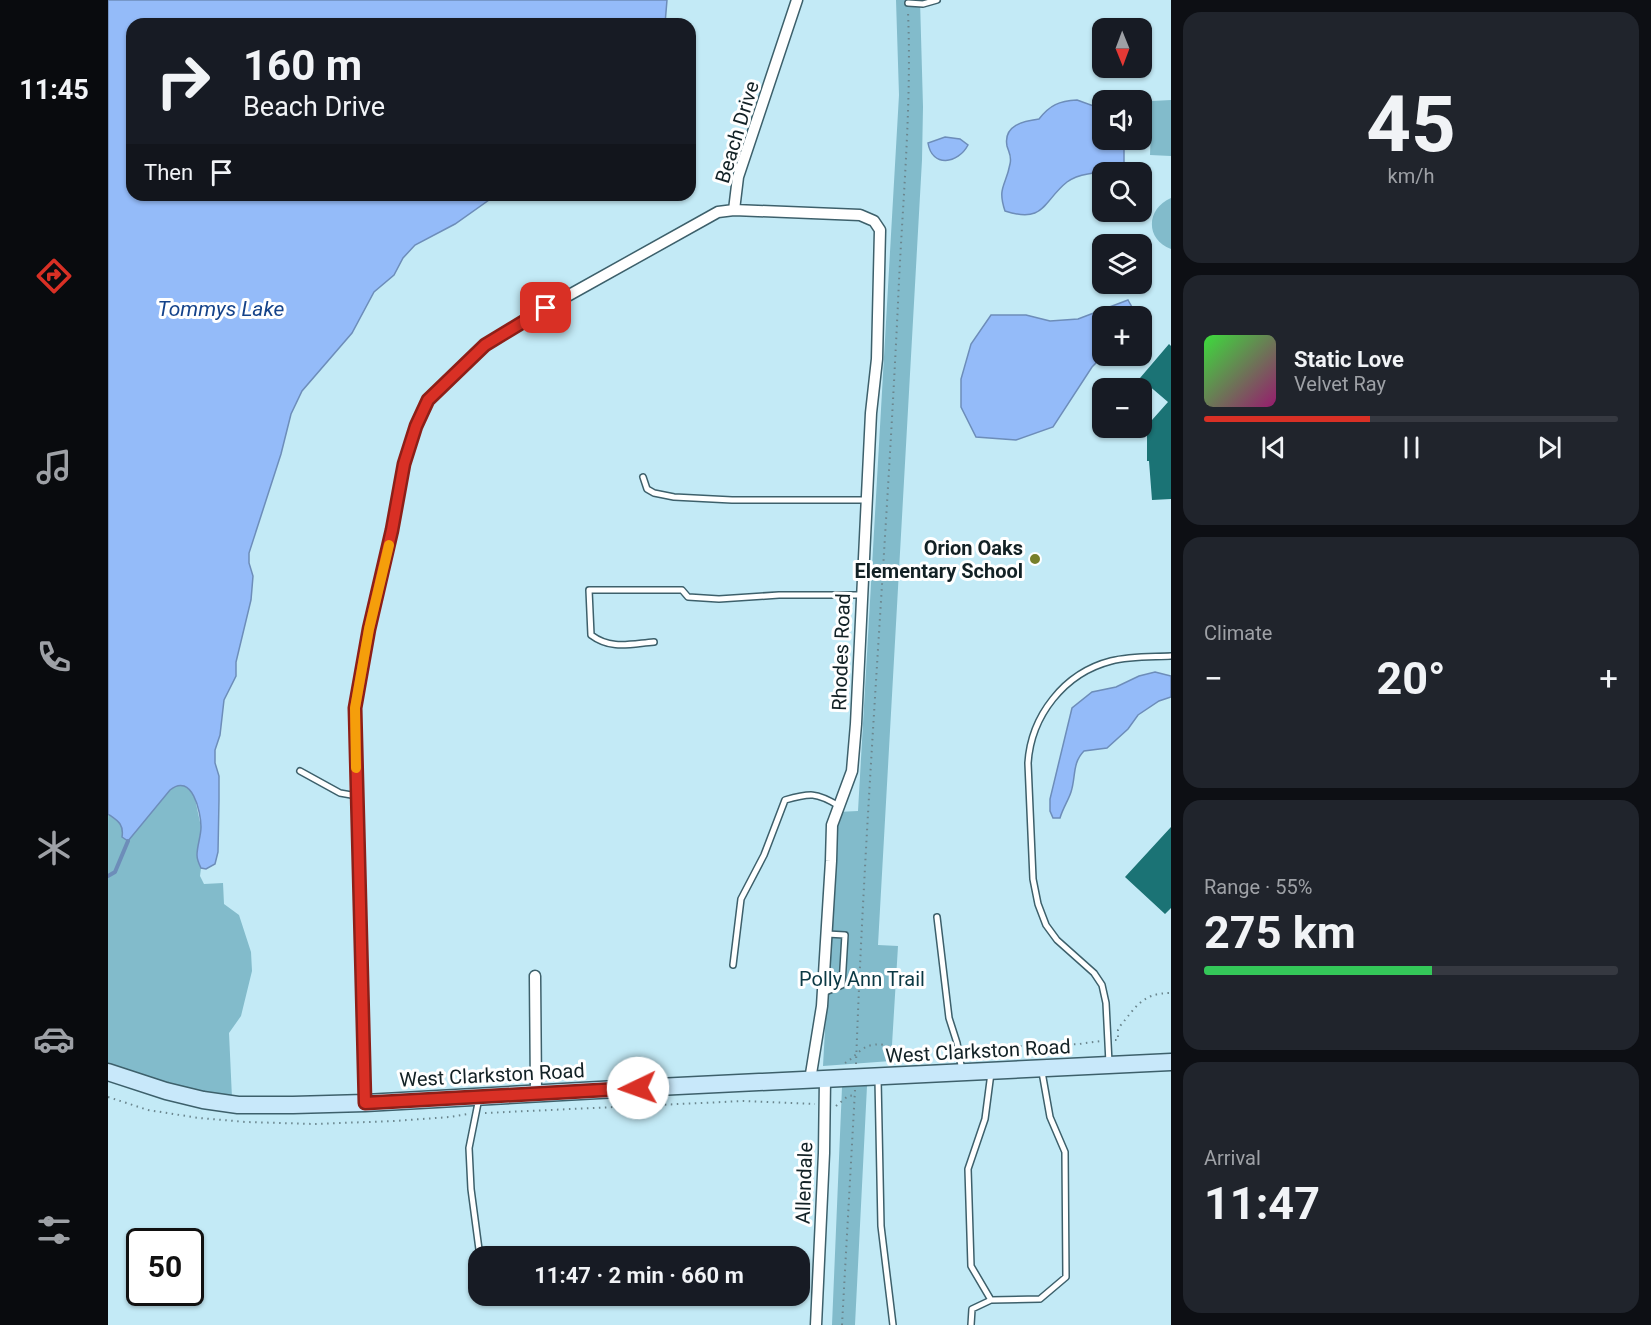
<!DOCTYPE html>
<meta charset="utf-8">
<style>
:root{--surface:#171b24;--page:#20242c;--text:#f1f3f6;--muted:#9ea1a6;--line:#363941;--accent:#d93025}
body{margin:0;font-family:Roboto,sans-serif;background:var(--page);color:var(--text);height:100vh;display:flex;flex-direction:column;font-size:22px;white-space:nowrap}
*{box-sizing:border-box;margin:0}
p{font-size:20px;color:var(--muted)}
.icon{flex:none;width:33px;height:33px;fill:none;stroke:currentColor;stroke-width:2;stroke-linecap:round;stroke-linejoin:round}
.map{position:relative;flex:1;overflow:hidden}
.side{display:flex;flex-direction:column;gap:12px;padding:12px;background:#0d0f14;width:480px}
.side>*{flex:none}
.hud{position:absolute;left:18px;top:18px;width:570px;height:183px;border-radius:18px;box-shadow:0 2px 4px #0004;background:#171b24;color:var(--text);overflow:hidden}
.needle{width:39px;rotate:179deg}
.tools{position:absolute;left:984px;top:18px;display:grid;gap:12px}
.tools a{display:grid;place-items:center;width:60px;height:60px;border-radius:12px;background:var(--surface);box-shadow:0 2px 4px #0004;font-size:30px}
.speed{position:absolute;left:18px;top:1228px;display:flex;gap:12px;font-size:30px;font-weight:700;text-align:center}
.speed>*{display:grid;place-content:center;width:78px;height:78px;border-radius:50%;background:var(--surface);box-shadow:0 2px 4px #0004;line-height:1}
.speed .limit{border:3px solid #111;border-radius:9px;background:#fff;color:#111}
.pin{position:absolute;display:grid;place-items:center;width:51px;height:51px;color:#fff;margin:-26px;border-radius:12px;box-shadow:0 3px 9px #0006}
.me{position:absolute;width:66px;margin:-33px;rotate:267deg;stroke-linejoin:round;filter:drop-shadow(0 0 4px #0008)}
.turn{display:flex;align-items:center;gap:21px;height:126px;padding:0 18px;font-size:27px}
.turn .icon{width:78px;height:78px;stroke-width:2.5}
.turn b{display:block;font-size:42px;line-height:51px}
.then{display:flex;align-items:center;height:57px;padding:0 18px;background:#0003;gap:12px;font-size:22px}
.big{font-size:45px;font-weight:700;line-height:1.1}
.side .widget{flex:1;display:flex;flex-direction:column;justify-content:center;gap:9px;min-width:0;padding:0 21px;border-radius:18px;background:var(--page)}
.side .dial{align-items:center;gap:0}
.dial b{font-size:78px;line-height:1}
.song{display:flex;align-items:center;gap:18px}
.cover{width:72px;height:72px;border-radius:9px;background:linear-gradient(135deg,hsl(120 70% 55%),hsl(320 70% 35%))}
.played{height:6px;border-radius:3px;background:linear-gradient(90deg,var(--accent) 40%,var(--line) 40%)}
.keys{display:flex;justify-content:space-around;direction:ltr}
.heat{display:flex;justify-content:space-between;align-items:center;font-size:33px;direction:ltr}
.charge{height:9px;border-radius:4px;background:linear-gradient(90deg,#34c759 55%,var(--line) 0)}
.trip{position:absolute;left:360px;top:1246px;width:342px;height:60px;border-radius:18px;background:var(--surface);box-shadow:0 2px 4px #0004;font-weight:700;line-height:60px;text-align:center}
main{display:flex;flex:1;min-height:0}
.dock{display:flex;flex-direction:column;width:108px;justify-content:space-around;align-items:center;background:#090b0e;color:var(--muted)}
.dock .icon{width:42px;height:42px}
.dock .active{color:var(--accent)}
.dock b{font-size:27px;color:var(--text)}
.map>svg:first-child{display:block}
.green{fill:#82bbcb}
.water{fill:#94bbf9;stroke:#6d8db9;stroke-width:1.5}
.lines{fill:none;stroke-linecap:round;stroke-linejoin:round}
.stream{stroke:#6d8db9;stroke-width:4}
.building{fill:#1b7375}
.lane-casing{stroke:#3d606b;stroke-width:8}
.street-casing{stroke:#3d606b;stroke-width:13}
.secondary-casing{stroke:#3d606b;stroke-width:19}
.path{stroke:#6b868e;stroke-width:2;stroke-dasharray:1.5 4.5;stroke-linecap:butt}
.lane{stroke:#fff;stroke-width:5}
.street{stroke:#fff;stroke-width:10}
.secondary{stroke:#c8e8fa;stroke-width:16}
.route-casing{stroke:#8d1f18;stroke-width:15}
.route{stroke:#d93025;stroke-width:10}
.slow{stroke:#f59e0b;stroke-width:10}
.poi-dot{fill:#777f2a;stroke:#fff;stroke-width:2}
.labels{text-anchor:middle;stroke-width:6;stroke-linejoin:round;paint-order:stroke}
.street-label{font-size:20px;fill:#122125;stroke:#fff}
.poi-label{font-size:20px;font-weight:bold;fill:#122125;stroke:#fff;text-anchor:end}
.park-label{font-size:20px;fill:#0b3944;stroke:#fff}
.water-label{font-size:21px;font-style:italic;fill:#15438a;stroke:#fff}
</style>
<main>
<nav class="dock">
<b>11:45</b>
<svg class="icon active" aria-label="directions" viewBox="0 0 24 24"><path d="M12 3l9 9-9 9-9-9zM9 14v-3h6M13 9l2 2-2 2"/></svg>
<svg class="icon" aria-label="music" viewBox="0 0 24 24"><path d="M9 18V5l10-2v13"/><circle cx="6" cy="18" r="3"/><circle cx="16" cy="16" r="3"/></svg>
<svg class="icon" aria-label="phone" viewBox="0 0 24 24"><path d="M5 4h4l2 5-3 2q2 4 5 5l2-3 5 2v4C11 20 4 13 5 4z"/></svg>
<svg class="icon" aria-label="climate" viewBox="0 0 24 24"><path d="M12 3v18M4 7l16 10M4 17L20 7"/></svg>
<svg class="icon" aria-label="car" viewBox="0 0 24 24"><path d="M5 17H2v-5l4-1 3-4h7l3 4 3 1v5h-3M9 17h6M6 11h13"/><circle cx="7" cy="17" r="2"/><circle cx="17" cy="17" r="2"/></svg>
<svg class="icon" aria-label="filters" viewBox="0 0 24 24"><path d="M4 7h16M4 17h16"/><circle cx="9" cy="7" r="2"/><circle cx="15" cy="17" r="2"/></svg>
</nav>
<div class="map">
<svg width="1063" height="1325" viewBox="0 0 1063 1325">
<rect width="100%" height="100%" fill="#c3eaf6"/>
<!-- green -->
<path class="green" d="M0,0L24,24V195L86,794L93,827L89,858L93,868L92,876L96,884L115,883L116,904L131,915L143,952L144,971L133,1016L121,1033L124,1098C81,1091 41,1079 0,1063Z
M788,0H812L815,107L814,160L770,945L790,946L783,1061L715,1066L729,812L750,811L791,95Z
M1063,100V156L1042,155L1044,101Z
M1063,198V249C1037,239 1038,209 1063,198Z
M759,1086L747,1325H724L734,1087Z"/>
<!-- water -->
<path class="water" d="M0,0H559L557,24H24V195H388L347,224L307,245L295,258L286,275L266,292L244,333L194,391L183,414L173,454L141,553V563L145,576L143,600L128,662V676L116,700L112,735L107,750V763L111,776V800L110,852L107,864L98,869L93,868C91,864 89,860 89,855C89,846 93,836 93,827C93,812 84,772 62,790L20,841L14,837C16,824 10,821 0,814Z
M969,100L994,109V140H1016V169L1013,172C996,173 974,171 959,182C935,201 937,224 897,211C889,187 898,186 902,164C904,156 901,153 899,146C895,125 916,121 931,119C942,105 951,101 969,100Z
M837,137L852,139L860,145C850,164 824,168 820,143Z
M1020,300L1029,316H994L995,356L984,367L945,427L908,440L868,437L853,407V379L863,344L883,315H918L942,321L970,319Z
M1047,672L1063,676V697L1051,701L1030,715L1020,729L999,748L976,751C964,763 968,777 963,792C960,801 955,808 952,818H945L942,811V799L964,708L984,692L1008,687L1031,676Z"/>
<g class="lines">
<!-- stream -->
<path class="stream" d="M0,876L7,872L20,841"/>
</g>
<!-- building -->
<path class="building" d="M1061,344L1063,346V499L1044,500L1041,461H1039V420H1044L1060,402L1032,378Z
M1063,827V908L1057,914L1017,877Z"/>
<g class="lines">
<defs>
<path id="lane" d="M800,3L815,4L829,0
M535,477L539,489L546,493L566,497L624,500H759
M546,642C522,644 503,650 483,635L481,590H574L580,597L611,599L671,595H754
M192,771L232,793L249,796
M829,917L841,1018L849,1043L854,1071
M625,965L633,899L656,855L677,800C702,793 708,792 731,806
M715,993L734,985L737,935L719,934
M1001,1063L998,1003L994,985L986,973L949,940L938,925L930,904L925,879L920,763C923,716 956,673 1003,661C1022,656 1043,657 1063,656
M883,1073L877,1119L860,1169L863,1266L883,1300L932,1299L958,1277L957,1152L942,1117L934,1072
M770,1079L773,1226L785,1325
M371,1098L361,1148L363,1189L372,1257
M863,1325L864,1309L883,1300"/>
<path id="street" d="M626,210L630,177L689,0
M427,976L428,1093
M257,1103L247,708L261,629L284,530L296,464L308,426L320,400L377,345L438,308L610,212L626,210L752,215L766,221L772,230L769,359L763,413L748,724L744,771L724,825L723,861L714,1006L702,1080
M708,1325L716,1153L717,1079"/>
<path id="secondary" d="M0,1072L58,1091L95,1100L130,1105H185L257,1103L509,1089L1063,1062"/>
</defs>
<!-- lane casing -->
<use href="#lane" class="lane-casing"/>
<!-- street casing -->
<use href="#street" class="street-casing"/>
<!-- secondary casing -->
<use href="#secondary" class="secondary-casing"/>
<!-- path -->
<path class="path" d="M1007,1040H1010V1030L1012,1026C1029,1006 1034,993 1063,993
M858,1048L971,1044L993,1041
M737,1063C746,1058 753,1047 764,1045C780,1042 784,1050 796,1053C811,1056 828,1050 843,1048
M748,1064C757,810 778,556 790,303C794,206 804,109 800,12
M0,1097L40,1110L91,1118L138,1122L206,1124L286,1121L342,1117L360,1114
M728,1106L740,1096L747,1095
M377,1113L636,1101L707,1104
M734,1325L747,1090"/>
<!-- lane -->
<use href="#lane" class="lane"/>
<!-- street -->
<use href="#street" class="street"/>
<!-- secondary -->
<use href="#secondary" class="secondary"/>
</g>
<g class="lines">
<defs>
<path id="route" d="M438,308L377,345L320,400L308,426L296,464L284,530L261,629L247,708L257,1103L530,1088"/>
</defs>
<!-- route casing -->
<use href="#route" class="route-casing"/>
<!-- route -->
<use href="#route" class="route"/>
<!-- slow -->
<path class="slow" d="M248,768L247,708L261,629L281,545"/>
</g>
<!-- markers -->
<circle class="poi-dot" cx="927" cy="559" r="6"/>
<g class="labels">
<!-- street labels -->
<g class="street-label">
<text transform="translate(629 132) rotate(-73)" y="7">Beach Drive</text>
<text transform="translate(733 652) rotate(-88)" y="7">Rhodes Road</text>
<text transform="translate(870 1051) rotate(-3)" y="7">West Clarkston Road</text>
<text transform="translate(384 1075) rotate(-3)" y="7">West Clarkston Road</text>
<text transform="translate(696 1183) rotate(-88)" y="7">Allendale</text>
</g>
<!-- poi labels -->
<g class="poi-label">
<text x="915" y="555">Orion Oaks<tspan x="915" dy="23">Elementary School</tspan></text>
</g>
<!-- park labels -->
<g class="park-label">
<text x="754" y="986">Polly Ann Trail</text>
</g>
<!-- water labels -->
<g class="water-label">
<text x="113" y="316">Tommys Lake</text>
</g>
</g>
</svg>
<div class="tools">
<a><svg class="needle" viewBox="-14 -14 28 28"><path d="M0-13l5 13h-10z" fill="#e53935"/><path d="M0 13l5-13h-10z" fill="#9ea1a6"/></svg></a>
<a><svg class="icon" aria-label="sound" viewBox="0 0 24 24"><path d="M4 9h4l5-4v14l-5-4H4zM17 9q2 3 0 6"/></svg></a>
<a><svg class="icon" aria-label="search" viewBox="0 0 24 24"><circle cx="10" cy="10" r="6"/><path d="M15 15l6 6"/></svg></a>
<a><svg class="icon" aria-label="layers" viewBox="0 0 24 24"><path d="M12 4l9 5-9 5-9-5zM3 14l9 5 9-5"/></svg></a>
<a>+</a>
<a>−</a>
</div>
<div class="speed"><div class="limit">50</div></div>
<div class="pin" style="left:438px;top:308px;background:#d93025"><svg class="icon" aria-label="arrive" viewBox="0 0 24 24"><path d="M6 21V4h12l-3 4 3 4H6"/></svg></div>
<svg class="me" style="left:530px;top:1088px" viewBox="-20 -20 40 40"><circle r="19" fill="#fff"/><path d="M0-13L10 11 0 6-10 11z" fill="#d93025"/></svg>
<div class="trip">11:47 · 2 min · 660 m</div>
<div class="hud">
<div class="turn"><svg class="icon" aria-label="right" viewBox="0 0 24 24"><path d="M7 20v-9h11M14 6l5 5-5 5"/></svg><div><b>160 m</b>Beach Drive</div></div>
<div class="then">Then<svg class="icon" aria-label="arrive" viewBox="0 0 24 24"><path d="M6 21V4h12l-3 4 3 4H6"/></svg></div>
</div>
</div>
<section class="side">
<div class="widget dial"><b>45</b><p>km/h</p></div>
<div class="widget">
<div class="song"><i class="cover"></i><div><b>Static Love</b><p>Velvet Ray</p></div></div>
<div class="played"></div>
<div class="keys"><svg class="icon" aria-label="previous" viewBox="0 0 24 24"><path d="M18 5L8 12l10 7zM5 5v14"/></svg><svg class="icon" aria-label="pause" viewBox="0 0 24 24"><path d="M8 5v14M16 5v14"/></svg><svg class="icon" aria-label="next" viewBox="0 0 24 24"><path d="M6 5l10 7-10 7zM19 5v14"/></svg></div>
</div>
<div class="widget"><p>Climate</p>
<div class="heat"><a>−</a><b class="big">20°</b><a>+</a></div>
</div>
<div class="widget"><p>Range · 55%</p><b class="big">275 km</b><div class="charge"></div></div>
<div class="widget"><p>Arrival</p><b class="big">11:47</b></div>
</section>
</main>
